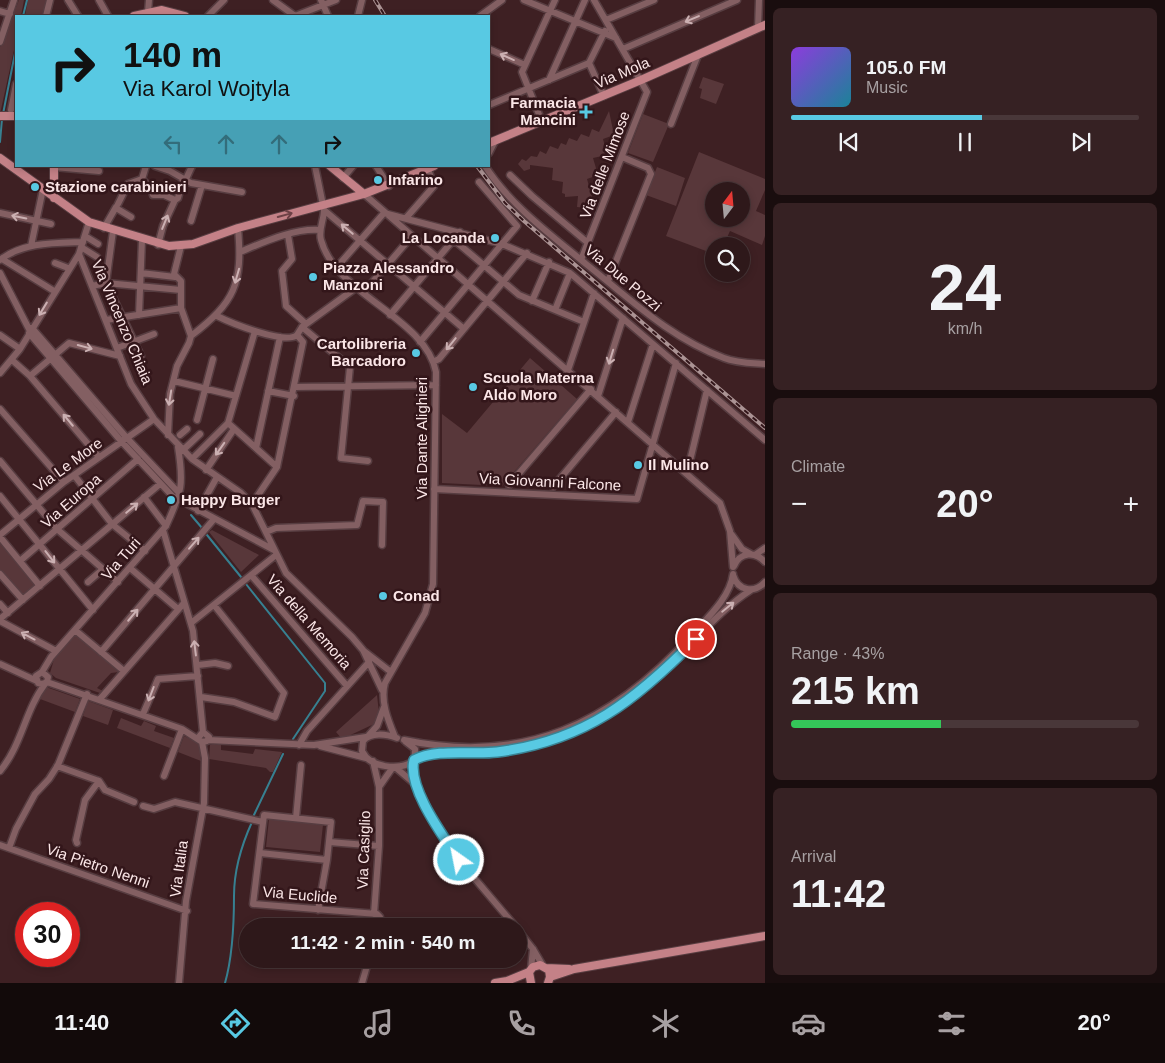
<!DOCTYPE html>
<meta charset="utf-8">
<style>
:root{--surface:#2e181a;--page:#362123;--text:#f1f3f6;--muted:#a7a0a2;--line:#493739;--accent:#58c9e3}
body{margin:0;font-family:Arial,sans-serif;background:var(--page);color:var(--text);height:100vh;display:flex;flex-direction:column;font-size:19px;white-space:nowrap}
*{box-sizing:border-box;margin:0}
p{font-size:16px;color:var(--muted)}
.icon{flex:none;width:28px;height:28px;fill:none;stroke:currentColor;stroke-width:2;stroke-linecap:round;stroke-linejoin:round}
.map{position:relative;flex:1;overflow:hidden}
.side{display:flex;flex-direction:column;gap:8px;padding:8px;background:#190d0e;width:400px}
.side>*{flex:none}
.banner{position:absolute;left:15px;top:15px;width:475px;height:152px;border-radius:0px;box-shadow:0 2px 8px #0003,0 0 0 1px var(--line);background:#58c9e3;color:#111;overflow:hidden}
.needle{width:32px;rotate:16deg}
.tools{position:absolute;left:705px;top:182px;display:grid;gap:10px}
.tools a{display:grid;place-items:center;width:45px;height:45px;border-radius:50%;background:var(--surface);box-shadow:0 2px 8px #0003,0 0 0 1px var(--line);font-size:25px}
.speed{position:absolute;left:15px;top:902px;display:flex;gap:10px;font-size:25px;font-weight:700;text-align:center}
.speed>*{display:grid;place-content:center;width:65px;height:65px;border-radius:50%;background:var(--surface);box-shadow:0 2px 8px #0003,0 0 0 1px var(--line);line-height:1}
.speed .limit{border:8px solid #d22;background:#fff;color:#111}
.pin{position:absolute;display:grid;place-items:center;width:42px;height:42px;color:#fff;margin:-21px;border:2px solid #fff;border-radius:50%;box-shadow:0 1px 5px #0007}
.me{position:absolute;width:55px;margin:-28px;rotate:327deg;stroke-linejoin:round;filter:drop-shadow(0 0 4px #0008)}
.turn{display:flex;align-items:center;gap:18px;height:105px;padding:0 25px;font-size:22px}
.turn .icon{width:65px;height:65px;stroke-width:2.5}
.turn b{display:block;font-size:35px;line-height:42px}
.lanes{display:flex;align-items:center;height:48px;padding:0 25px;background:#0003;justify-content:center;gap:25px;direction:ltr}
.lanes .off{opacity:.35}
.big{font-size:38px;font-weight:700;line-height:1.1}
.side .card{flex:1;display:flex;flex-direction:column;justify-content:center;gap:8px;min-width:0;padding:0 18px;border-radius:8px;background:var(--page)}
.side .dial{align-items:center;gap:0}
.dial b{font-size:65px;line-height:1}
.song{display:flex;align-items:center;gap:15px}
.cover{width:60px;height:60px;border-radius:8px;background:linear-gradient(135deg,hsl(270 70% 55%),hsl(190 70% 35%))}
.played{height:5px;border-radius:2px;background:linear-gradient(90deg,var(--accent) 55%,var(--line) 55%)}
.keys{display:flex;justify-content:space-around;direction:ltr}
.heat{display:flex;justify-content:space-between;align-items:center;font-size:28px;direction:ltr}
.charge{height:8px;border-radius:4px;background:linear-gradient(90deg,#34c759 43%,var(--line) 0)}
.trip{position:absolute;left:239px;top:918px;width:288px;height:50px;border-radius:25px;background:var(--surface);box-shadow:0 2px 8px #0003,0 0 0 1px var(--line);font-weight:700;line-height:50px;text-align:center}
.menu{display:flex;height:80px;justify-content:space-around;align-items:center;background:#120a0a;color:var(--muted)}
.menu .icon{width:35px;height:35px}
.menu .active{color:var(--accent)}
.menu b{font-size:22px;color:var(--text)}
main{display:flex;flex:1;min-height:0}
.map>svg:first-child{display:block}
.green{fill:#58373a;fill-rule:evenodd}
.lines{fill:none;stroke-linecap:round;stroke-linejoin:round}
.stream{stroke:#378091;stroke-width:2}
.minor-casing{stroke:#573d41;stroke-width:9}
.major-casing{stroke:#573d41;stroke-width:10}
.minor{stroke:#835f62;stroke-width:6}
.major{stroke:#c48187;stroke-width:8}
.rail-casing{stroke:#ab9394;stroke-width:4}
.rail{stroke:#33161a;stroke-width:2;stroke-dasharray:5.5;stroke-linecap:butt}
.oneway{stroke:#cbb0b2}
.oneway2{stroke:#6d4146}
.route-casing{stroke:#398394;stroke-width:12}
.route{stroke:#58c9e3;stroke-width:9}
.poi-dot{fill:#58c9e3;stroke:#33161a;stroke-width:2}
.labels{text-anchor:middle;stroke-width:5;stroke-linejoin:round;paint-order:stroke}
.street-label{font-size:15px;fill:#fbe6e7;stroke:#33161a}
.poi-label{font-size:15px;font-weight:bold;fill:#fbe6e7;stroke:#33161a;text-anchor:start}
</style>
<main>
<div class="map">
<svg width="765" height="983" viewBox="0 0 765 983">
<rect width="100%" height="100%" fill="#3e2023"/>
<!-- green -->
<path class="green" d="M19,0H24L21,16H16V41L0,114V47Z
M28,0H47L46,11L43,16H25Z
M703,77L724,84L716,104L700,98L702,89L699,88Z
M609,111L614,135L603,139L607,155L593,158L598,175L587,179L593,200L600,199L596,209L577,207L578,196L565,197V194L562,193L563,182L552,180L553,168L530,165V169L524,171L518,164L522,159L526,161L531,156L537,157L540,151L546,154L550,146L558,149L561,143L566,145L569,138L577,141L581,134L589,137L592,129L599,132Z
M643,114L669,124L653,162L628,153Z
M699,152L765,179V190L756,211L765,215V236L762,245L730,231L723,246H714V254L666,236ZM714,191H741V219H714Z
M657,167L685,178L676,206L646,195Z
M530,358L577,399L502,486L442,483V414L467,433Z
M212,530L259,555L241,572L209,532Z
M0,542L35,585L22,595L0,570Z
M75,635L119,672L111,673L97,688L103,691L100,693L56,678L50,673L55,656Z
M46,687L80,699L75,712L40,699Z
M377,695L379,713L374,724L342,739L336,732Z
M88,701L113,710L108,725L83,716Z
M121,718L141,726L144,721L156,726L154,731L174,738L170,748L117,728Z
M184,736L199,743L201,761L178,752Z
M213,744L221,745V750L253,754L255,749L282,752L273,772H270L266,768L209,759L210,745Z
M269,819L323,825L320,852L266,847Z"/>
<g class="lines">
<!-- stream -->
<path class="stream" d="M23,16L27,0
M3,114L16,48
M0,142L2,119
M157,475L173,492
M191,515L202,528
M207,535L241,577
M246,584L325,683V691L293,739
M253,817L283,754
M225,983C233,955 234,925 234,896C234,871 242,844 252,822"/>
<defs>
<path id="minor" d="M68,0L78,16
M99,0L108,16
M273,0L295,16
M321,0L328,16
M524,0L616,38
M0,11L10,14
M148,12L149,0
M46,16L50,0
M208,16L224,0
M295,16L336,0
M358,16L362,0
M480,16L502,0
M606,20L654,0
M758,28L759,0
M0,42L14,0
M489,49L525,65
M623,49L737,0
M549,80L585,0
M604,96L589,63L605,31
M489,105L589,63
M11,110L16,84
M542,122L522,72L555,0
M671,124L698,55
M489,153L495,141
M155,166L170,171L191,183L242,192
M315,166L324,210L464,329
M376,166L389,186
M485,166C511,206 550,234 586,264C630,299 670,338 724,358C736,363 751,363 765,364
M54,167L99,171
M510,175L532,196L588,243
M343,178L353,166
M142,179L152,190L153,195H164L175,200
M185,181L192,166
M364,194L720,503L730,531L733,567
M118,204L128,184L142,179L146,166
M116,208L131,217
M324,210C324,220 318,230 321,240C335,294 426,318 436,372L433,584L425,613L385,683C380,701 388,720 395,737
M0,213L51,224
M406,218L434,186L428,169
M191,221L202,185
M104,228L116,207
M113,231L106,283L141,356
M288,235L292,259L282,271L286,306L306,324
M85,236L98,244
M454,240L519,295L584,322
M158,245L163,226L175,200L178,198L183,179
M31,246L43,189
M81,247L97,257
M240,252C264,242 294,228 320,230
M79,254L131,384L154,419L192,459L241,493L252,504L286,573L352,637L363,650L382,690
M2,259L54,291
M0,260C23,242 55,243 83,242
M581,260L647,92L594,0
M55,263L68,268
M336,268L384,213L502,244L570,273L765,440
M0,273L30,331
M141,273L175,277
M608,281L651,174L648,168L622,157
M92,286L106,283L181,290
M364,292L412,236
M532,301L549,262
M555,310L570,273
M139,315L142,240
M390,315L460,232
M217,316C231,323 285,345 297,335
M106,320L181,308
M302,327L350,367L341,458L368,461
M32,328L126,437L179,493
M29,333L121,441L177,501
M0,335L20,349
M297,335L302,327L357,287
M191,336C235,302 243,284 238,228
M420,342L517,226L479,182
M117,348L154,334
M12,360L30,376L99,457
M433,362L439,359L527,253
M568,370L594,293
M0,373L20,349L79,254L89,222
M30,376L69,343L120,356
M174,381L236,396
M295,387L436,385
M268,391L294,396
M598,396L623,318
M0,409L64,482
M197,420L213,359
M628,422L653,344
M228,423L277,467
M168,435L170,394L177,366L189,343L191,336L181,308V281L174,274L181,246
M180,435L187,429
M256,448L280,337
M182,451L200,434
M192,459L228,423L255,331
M0,461L57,529L118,582
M206,470L234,429
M687,473L707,390
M74,475L112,524L145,551
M509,485L591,389
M553,487L616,412
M434,489L637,499L676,363
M0,496L93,610
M144,497L166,526
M178,499L274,550
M252,504L277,467L303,342L297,335
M198,511L217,477
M163,530L193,631L203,732
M266,532L276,528L357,525L363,501L383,502L382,545
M0,535L64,482L154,419
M732,535L742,549L751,554
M0,537L40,586
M755,555L765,548
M20,561L138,459
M734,566C740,552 755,551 765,562
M130,568L178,609
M0,574L23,600
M251,575L347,686
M733,575C738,591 754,594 765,582
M88,582L103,569
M0,604L8,613
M0,619L160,484
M0,621L56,651
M191,623L276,555
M75,630L124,671
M364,651L391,672
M101,652L214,519
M0,664L37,681
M198,665L215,663L228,666
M42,672L48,677L47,682L43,684L38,683L36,676L42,672L51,657L166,526C182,491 184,485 178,447
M47,682L182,729L202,742L207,741L209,737L203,732L198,738
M201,697L234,702L275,717L284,693L214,605
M100,699L184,603
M143,714L158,679L198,676
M369,735L377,726L384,707
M397,738C386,734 371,732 363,741L362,751C370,768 399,771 414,761
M208,740L314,745L366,737
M404,740C524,765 611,724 691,636C706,619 730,598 733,574
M406,742L415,749L414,778L431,816L459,860L515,926
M299,745L307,731L369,662
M320,746L366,758
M415,760C435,748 462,755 486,753C518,751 548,743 578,730C611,715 639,695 665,670C694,643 718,611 751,590
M373,761L379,787V846L374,914
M57,766L99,781L105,790L134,802
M395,767L415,784
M0,771C22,745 25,710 45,684
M164,776L182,729
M379,787L393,767
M143,806L154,809L175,802L263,822
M296,818L301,765
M329,842L379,846
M77,843L76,840L85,800L99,781
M0,845L187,911
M9,848L16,829L35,794L49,779L58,765L87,694
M260,853L327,860L331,822L264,815L253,904L377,914L380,917L379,926
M318,910L327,860
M518,930L533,949L543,966
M531,969L533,949
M179,983L186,901L204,803L205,758L202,742
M362,983L369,959"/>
<path id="major" d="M134,16L162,10L185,16
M0,116H16
M489,143L641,80L765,25
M0,158L89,222L169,246L193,244L238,228L364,194L434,166
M54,166V198
M330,166L364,194
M546,968L569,969
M550,977L574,969L765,936
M495,983L507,981L529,972
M531,983L529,972L533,967L540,965L549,970L550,977L548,983"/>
</defs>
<!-- minor casing -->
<use href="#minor" class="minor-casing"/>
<!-- major casing -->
<use href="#major" class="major-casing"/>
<!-- minor -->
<use href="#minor" class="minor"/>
<!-- major -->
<use href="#major" class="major"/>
<defs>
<path id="rail" d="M375,0L385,16
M477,166L505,203L524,221L765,428"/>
</defs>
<!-- rail casing -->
<use href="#rail" class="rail-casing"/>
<!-- rail -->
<use href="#rail" class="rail"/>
</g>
<!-- one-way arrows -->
<defs><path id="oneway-shaft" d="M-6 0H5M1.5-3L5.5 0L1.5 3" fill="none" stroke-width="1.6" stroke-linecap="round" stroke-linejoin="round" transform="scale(1.25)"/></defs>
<g class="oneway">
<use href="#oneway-shaft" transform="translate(692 19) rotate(157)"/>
<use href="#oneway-shaft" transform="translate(507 57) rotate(-156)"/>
<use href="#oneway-shaft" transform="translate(19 217) rotate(-169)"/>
<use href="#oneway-shaft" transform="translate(165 222) rotate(-68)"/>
<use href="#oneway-shaft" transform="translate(347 229) rotate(-140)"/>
<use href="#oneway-shaft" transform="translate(237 276) rotate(106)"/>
<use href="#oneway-shaft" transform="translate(43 309) rotate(121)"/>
<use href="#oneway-shaft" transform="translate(451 344) rotate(129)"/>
<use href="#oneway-shaft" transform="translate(85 347) rotate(15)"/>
<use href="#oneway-shaft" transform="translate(611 357) rotate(107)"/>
<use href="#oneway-shaft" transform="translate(170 398) rotate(99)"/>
<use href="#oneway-shaft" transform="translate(68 420) rotate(-130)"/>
<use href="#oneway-shaft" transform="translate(220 449) rotate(125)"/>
<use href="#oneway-shaft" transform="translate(132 508) rotate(-40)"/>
<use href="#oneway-shaft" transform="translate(194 543) rotate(-49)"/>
<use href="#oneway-shaft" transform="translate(50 557) rotate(52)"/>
<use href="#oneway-shaft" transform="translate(728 607) rotate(-39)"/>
<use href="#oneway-shaft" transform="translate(133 615) rotate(-50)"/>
<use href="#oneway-shaft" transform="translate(28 636) rotate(-152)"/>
<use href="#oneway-shaft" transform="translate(195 648) rotate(-97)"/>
<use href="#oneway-shaft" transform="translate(151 694) rotate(111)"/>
</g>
<use class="oneway2" href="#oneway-shaft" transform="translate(285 215) rotate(-15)"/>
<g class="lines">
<defs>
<path id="route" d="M459,860C444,837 407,788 414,760C437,748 472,755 497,752C585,741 636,700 696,639"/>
</defs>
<!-- route casing -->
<use href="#route" class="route-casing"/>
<!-- route -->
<use href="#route" class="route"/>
</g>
<!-- markers -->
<g class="poi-dot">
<path d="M583.5 104.5h5v5h5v5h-5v5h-5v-5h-5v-5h5z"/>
<circle cx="378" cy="180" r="5"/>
<circle cx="35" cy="187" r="5"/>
<circle cx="495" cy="238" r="5"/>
<circle cx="313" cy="277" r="5"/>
<circle cx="416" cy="353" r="5"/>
<circle cx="473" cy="387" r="5"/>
<circle cx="638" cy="465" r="5"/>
<circle cx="171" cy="500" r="5"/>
<circle cx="383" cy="596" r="5"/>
</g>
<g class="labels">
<!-- street labels -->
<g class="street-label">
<text transform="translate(622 73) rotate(-23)" y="5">Via Mola</text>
<text transform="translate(605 165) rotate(-69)" y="5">Via delle Mimose</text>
<text transform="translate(623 278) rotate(40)" y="5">Via Due Pozzi</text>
<text transform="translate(122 322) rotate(67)" y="5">Via Vincenzo Chiaia</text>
<text transform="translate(422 438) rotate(-90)" y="5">Via Dante Alighieri</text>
<text transform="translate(68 465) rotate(-36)" y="5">Via Le More</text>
<text transform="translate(550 482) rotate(3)" y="5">Via Giovanni Falcone</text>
<text transform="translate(71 501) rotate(-41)" y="5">Via Europa</text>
<text transform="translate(121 559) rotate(-49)" y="5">Via Turi</text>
<text transform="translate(309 622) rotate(49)" y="5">Via della Memoria</text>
<text transform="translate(364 850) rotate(-88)" y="5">Via Casiglio</text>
<text transform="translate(98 866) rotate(19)" y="5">Via Pietro Nenni</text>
<text transform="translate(179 869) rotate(-82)" y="5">Via Italia</text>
<text transform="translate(300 895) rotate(5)" y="5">Via Euclide</text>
</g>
<!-- poi labels -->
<g class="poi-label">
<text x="576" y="108" text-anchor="end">Farmacia<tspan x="576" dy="17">Mancini</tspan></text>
<text x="388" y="185">Infarino</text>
<text x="45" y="192">Stazione carabinieri</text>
<text x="485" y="243" text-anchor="end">La Locanda</text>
<text x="323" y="273">Piazza Alessandro<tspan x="323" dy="17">Manzoni</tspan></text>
<text x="406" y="349" text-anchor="end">Cartolibreria<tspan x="406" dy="17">Barcadoro</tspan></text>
<text x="483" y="383">Scuola Materna<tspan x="483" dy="17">Aldo Moro</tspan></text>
<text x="648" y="470">Il Mulino</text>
<text x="181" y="505">Happy Burger</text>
<text x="393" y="601">Conad</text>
</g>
</g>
</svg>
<div class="tools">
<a><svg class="needle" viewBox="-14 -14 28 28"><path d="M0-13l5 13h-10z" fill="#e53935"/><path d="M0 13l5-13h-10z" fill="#a7a0a2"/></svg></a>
<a><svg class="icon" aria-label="search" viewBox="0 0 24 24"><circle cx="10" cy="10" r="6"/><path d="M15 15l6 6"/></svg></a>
</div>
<div class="speed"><div class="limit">30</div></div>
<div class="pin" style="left:696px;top:639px;background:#d93025"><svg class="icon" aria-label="arrive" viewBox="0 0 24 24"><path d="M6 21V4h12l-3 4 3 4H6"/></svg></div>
<svg class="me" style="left:459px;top:860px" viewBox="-20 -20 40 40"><circle r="17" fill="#58c9e3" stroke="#fff" stroke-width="3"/><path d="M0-11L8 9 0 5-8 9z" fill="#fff"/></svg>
<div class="trip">11:42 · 2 min · 540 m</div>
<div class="banner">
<div class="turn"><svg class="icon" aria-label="right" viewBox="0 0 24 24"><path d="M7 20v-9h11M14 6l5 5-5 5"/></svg><div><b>140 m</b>Via Karol Wojtyla</div></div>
<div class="lanes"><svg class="icon off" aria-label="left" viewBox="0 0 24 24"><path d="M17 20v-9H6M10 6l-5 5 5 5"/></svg><svg class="icon off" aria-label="ahead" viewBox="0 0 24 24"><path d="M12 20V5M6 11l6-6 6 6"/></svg><svg class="icon off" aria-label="ahead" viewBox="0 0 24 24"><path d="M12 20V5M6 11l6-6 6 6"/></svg><svg class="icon" aria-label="right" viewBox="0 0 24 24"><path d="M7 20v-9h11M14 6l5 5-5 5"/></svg></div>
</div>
</div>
<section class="side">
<div class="card">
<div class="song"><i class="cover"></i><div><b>105.0 FM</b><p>Music</p></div></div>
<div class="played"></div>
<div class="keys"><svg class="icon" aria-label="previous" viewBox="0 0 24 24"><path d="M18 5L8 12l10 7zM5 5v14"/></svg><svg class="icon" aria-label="pause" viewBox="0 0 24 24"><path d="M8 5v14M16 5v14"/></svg><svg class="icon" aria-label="next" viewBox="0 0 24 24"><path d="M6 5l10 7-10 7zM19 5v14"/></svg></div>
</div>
<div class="card dial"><b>24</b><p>km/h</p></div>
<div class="card"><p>Climate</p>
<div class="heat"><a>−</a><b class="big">20°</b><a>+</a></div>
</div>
<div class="card"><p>Range · 43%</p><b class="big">215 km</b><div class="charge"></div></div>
<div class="card"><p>Arrival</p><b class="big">11:42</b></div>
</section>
</main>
<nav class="menu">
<b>11:40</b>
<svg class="icon active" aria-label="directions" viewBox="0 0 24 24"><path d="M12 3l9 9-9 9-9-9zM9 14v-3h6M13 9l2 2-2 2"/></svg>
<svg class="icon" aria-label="music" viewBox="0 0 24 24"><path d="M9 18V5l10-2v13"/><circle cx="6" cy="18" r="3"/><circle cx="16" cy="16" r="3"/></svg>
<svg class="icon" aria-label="phone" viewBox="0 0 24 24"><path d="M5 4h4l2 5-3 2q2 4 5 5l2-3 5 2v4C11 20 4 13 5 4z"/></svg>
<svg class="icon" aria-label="climate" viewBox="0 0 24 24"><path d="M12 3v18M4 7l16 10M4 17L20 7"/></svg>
<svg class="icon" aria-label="car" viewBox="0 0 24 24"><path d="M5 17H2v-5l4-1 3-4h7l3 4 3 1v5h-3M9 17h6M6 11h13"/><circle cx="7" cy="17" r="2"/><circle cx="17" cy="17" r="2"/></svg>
<svg class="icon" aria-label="filters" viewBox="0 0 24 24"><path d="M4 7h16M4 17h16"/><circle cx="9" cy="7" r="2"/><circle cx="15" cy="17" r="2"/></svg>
<b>20°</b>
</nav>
